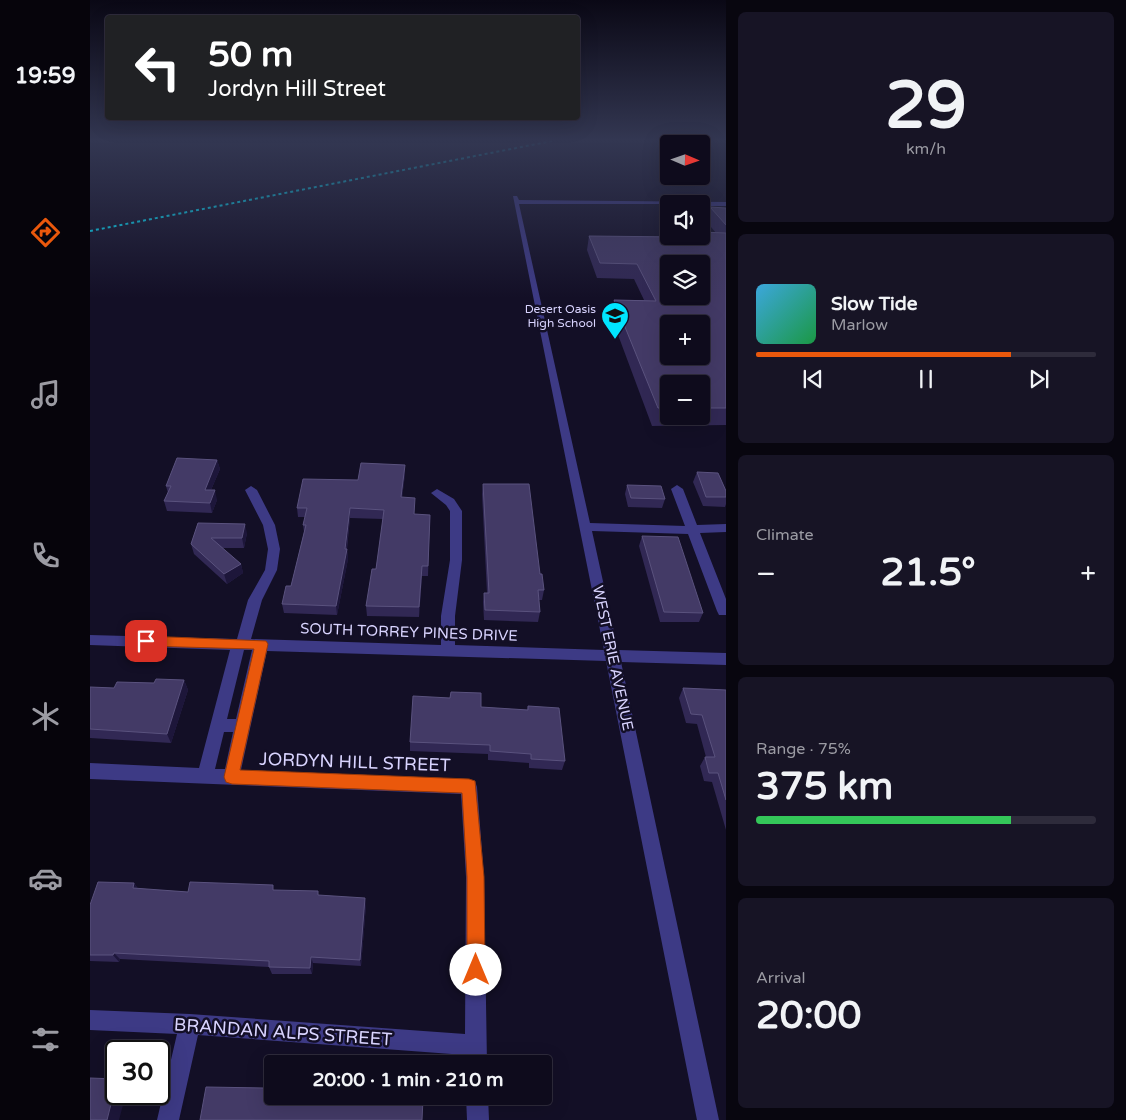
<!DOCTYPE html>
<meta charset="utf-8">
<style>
:root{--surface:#0e0b1c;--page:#171425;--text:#f1f3f6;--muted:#9b9ba3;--line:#2e2b3b;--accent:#ea580c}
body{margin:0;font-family:"Varela Round",sans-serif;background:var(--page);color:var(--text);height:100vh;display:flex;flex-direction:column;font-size:19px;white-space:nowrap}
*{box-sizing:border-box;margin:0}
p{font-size:16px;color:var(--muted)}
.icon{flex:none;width:28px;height:28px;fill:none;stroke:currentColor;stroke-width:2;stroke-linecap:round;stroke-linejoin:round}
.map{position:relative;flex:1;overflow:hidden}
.drawer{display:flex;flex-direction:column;gap:12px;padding:12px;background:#08060f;width:400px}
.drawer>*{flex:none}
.hud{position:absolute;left:15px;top:15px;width:475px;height:105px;border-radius:5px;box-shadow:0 5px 20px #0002,0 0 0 1px var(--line);background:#202124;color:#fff;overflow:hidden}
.needle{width:32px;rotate:92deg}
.fabs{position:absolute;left:570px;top:135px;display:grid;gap:10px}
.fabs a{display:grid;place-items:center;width:50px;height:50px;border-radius:5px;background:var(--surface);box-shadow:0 5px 20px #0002,0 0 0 1px var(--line);font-size:25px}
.speed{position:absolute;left:15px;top:1040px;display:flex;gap:10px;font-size:25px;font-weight:700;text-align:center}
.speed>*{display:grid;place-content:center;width:65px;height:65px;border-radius:50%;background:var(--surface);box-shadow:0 5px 20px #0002,0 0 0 1px var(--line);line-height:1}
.speed .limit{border:2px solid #111;border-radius:8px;background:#fff;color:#111}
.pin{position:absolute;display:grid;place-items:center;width:42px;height:42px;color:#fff;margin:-21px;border-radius:10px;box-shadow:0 2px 8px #0006}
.me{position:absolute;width:55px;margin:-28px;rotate:0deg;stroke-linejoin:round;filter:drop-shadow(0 0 4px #0008)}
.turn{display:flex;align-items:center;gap:18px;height:105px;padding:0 20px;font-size:22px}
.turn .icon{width:65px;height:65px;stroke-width:2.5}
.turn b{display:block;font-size:35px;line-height:42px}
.big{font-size:38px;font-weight:700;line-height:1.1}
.drawer .tile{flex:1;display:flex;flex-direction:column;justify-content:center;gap:8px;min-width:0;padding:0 18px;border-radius:8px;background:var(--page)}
.drawer .dial{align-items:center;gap:0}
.dial b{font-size:65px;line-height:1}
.song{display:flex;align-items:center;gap:15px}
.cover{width:60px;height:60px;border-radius:8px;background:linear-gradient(135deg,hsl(200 70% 55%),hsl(140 70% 35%))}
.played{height:5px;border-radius:2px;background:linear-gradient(90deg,var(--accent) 75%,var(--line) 75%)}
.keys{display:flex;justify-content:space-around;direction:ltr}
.heat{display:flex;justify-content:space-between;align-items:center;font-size:28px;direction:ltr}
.charge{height:8px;border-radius:4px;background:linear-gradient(90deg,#34c759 75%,var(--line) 0)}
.trip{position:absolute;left:174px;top:1055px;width:288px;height:50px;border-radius:5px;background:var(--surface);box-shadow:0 5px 20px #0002,0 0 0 1px var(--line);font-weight:700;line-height:50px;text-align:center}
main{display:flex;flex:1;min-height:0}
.menu{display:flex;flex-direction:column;width:90px;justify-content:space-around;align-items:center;background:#06040b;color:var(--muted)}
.menu .icon{width:35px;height:35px}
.menu .selected{color:var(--accent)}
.menu b{font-size:22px;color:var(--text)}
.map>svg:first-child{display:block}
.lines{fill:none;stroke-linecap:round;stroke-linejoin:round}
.minor{fill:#3d3a85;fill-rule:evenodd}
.rail{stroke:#00e5ff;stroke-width:2;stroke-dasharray:3 3;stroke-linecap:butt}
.wall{fill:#312854;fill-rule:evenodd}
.shaded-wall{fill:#1d163a}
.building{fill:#433a66;stroke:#5a527e;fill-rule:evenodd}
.route{fill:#ea580c;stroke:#983908}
.labels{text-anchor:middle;stroke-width:5;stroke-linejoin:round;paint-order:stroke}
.far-poi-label{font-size:12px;fill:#d9d4ff;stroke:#130f26;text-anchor:end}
.street-label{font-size:15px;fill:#d9d4ff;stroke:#130f26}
.near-street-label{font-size:18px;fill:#d9d4ff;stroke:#130f26}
</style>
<main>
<nav class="menu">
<b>19:59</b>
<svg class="icon selected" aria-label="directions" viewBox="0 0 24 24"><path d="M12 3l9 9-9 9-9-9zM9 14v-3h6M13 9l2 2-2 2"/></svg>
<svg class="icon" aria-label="music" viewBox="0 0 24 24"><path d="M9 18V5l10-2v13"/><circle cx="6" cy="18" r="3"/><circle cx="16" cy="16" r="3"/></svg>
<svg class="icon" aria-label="phone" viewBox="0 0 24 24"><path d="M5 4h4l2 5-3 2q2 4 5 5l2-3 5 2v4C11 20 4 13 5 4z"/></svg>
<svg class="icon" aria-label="climate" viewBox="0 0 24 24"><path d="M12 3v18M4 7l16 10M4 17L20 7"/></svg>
<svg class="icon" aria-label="car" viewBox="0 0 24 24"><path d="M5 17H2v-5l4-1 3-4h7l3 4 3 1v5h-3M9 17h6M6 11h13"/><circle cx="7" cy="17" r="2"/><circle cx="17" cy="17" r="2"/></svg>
<svg class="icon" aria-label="filters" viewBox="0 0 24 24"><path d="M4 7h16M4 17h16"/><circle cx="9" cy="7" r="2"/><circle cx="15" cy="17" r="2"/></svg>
</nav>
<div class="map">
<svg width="636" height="1120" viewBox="0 0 636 1120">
<rect width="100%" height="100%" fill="#130f26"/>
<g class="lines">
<!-- minor -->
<path class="minor" d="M423,196H427L429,200L636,202V206H611V204H429L500,523L595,526L581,489L587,485L593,489L607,525L636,524V532L610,533L636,599V615H629L627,611L598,534L502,531L528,650L636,653V665L531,662L629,1120H607L516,661L177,651L151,770L379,779L385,781L387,787L394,877L397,1064H375V1055L108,1035L89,1120H67L87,1034L0,1030V1010L100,1014L375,1034L376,877L371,794L0,779V763L109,768L140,650L0,645V635L147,639L158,600L175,570L178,549L173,525L155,490L161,486L167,490L185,525L190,549L187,570L172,600L161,639L351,645V616L360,560V511L356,505L341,493L347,489L364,499L372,511V560L365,616V645L514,650ZM154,650H162L146,719H137ZM134,732H143L135,769H125Z
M376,1096H398L399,1120H377Z"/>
<!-- rail -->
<path class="rail" d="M0,231L462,141"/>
</g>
<!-- wall -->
<path class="wall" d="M620,207L636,208V425L562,426L521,316L524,300H554L544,279L507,278L497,250L499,236L585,237V236H611L626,233L616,221ZM579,384H611V416H579Z
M127,460L130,469L121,490L127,500L122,513L77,511L74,501L78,493L76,486Z
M607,472L636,491V504L635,507L613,506L603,482Z
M315,474L312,498L324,515H340L338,576H332L329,617L277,616L276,606L286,569L293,519L260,518L257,549L258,559L247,615L194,613L192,604L201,586L214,532L213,525L215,517H208L207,508L268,480Z
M393,484L450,574L454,590L452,600H449L450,612L448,622L394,620L393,602L394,593H397L392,494Z
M537,485L575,499L572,508L538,507L535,494Z
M108,523L157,533L154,548H132L151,564L153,573L137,584L104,554L101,544Z
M552,536L613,613L609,622H570L549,546Z
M94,680L98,690L81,743L0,738V687L24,688L64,683Z
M593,688L636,690V830L622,782L614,781L610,766L615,757H616L607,724L596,723L589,698Z
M361,692L391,707L437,710L438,706L475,761L472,770L439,768V763L398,760V754L320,751V742L360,698Z
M44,883L48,889L98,892L185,890L229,895L276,905L271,966L223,963L222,974H182L179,967L30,959L29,962L0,961V905Z"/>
<!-- shaded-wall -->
<path class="shaded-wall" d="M127,460L130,469L117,499L115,490Z
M315,465V474L311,507V497Z
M125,490L127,500L122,513L120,503Z
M260,508V518L256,551L257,549L258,559L247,615L246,606Z
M155,524L157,533L154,548L152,538Z
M151,564L153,573L137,584L134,574Z
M332,566V576L329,617V607Z
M94,680L98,690L81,743L77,734Z
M44,883L50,891L43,888Z
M275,898L276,905L271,966L270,960Z
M24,953L30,959L29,962L23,955Z
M221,957L223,963L222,974L220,968Z
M26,1084V1094H36L29,1120H17Z"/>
<!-- building -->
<path class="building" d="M620,207L636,208V225Z
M611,232L636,233V408H611V384H579V408H568L524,300L566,301L547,264L510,263L499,236L590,237L589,236H611ZM579,264H611V296H579ZM579,324H611V356H579Z
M87,458L127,460L115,490H125L120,503L74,501L81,486H76Z
M271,463L315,465L311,497L325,498L324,514L340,515L338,566H332L329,607L276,606L282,569H286L294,510L260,508L255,549H257L246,606L192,604L196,586H201L216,525H213L217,508H207L213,479L268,480Z
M607,472L628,473L636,491V497H616Z
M393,484H439L450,574H452L454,590H448L450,612L395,610L394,593H399Z
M537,485L571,486L575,499L541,498Z
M108,523L155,524L152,538H121L151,564L134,574L101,544Z
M552,536L588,537L613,613L574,612Z
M66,679L94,680L77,734L0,729V687L24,688L27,682L64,683Z
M593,688L636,690V800L628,773H619L615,757H625L612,715L601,714Z
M361,692L391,693V707L438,710V706L469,708L475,761L441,759V754L400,751V745L320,742L323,696L360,698Z
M8,882L44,883L43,888L98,892L100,882L183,885V890L228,891V895L275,898L270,960L221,957L220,968L179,967V961L24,953L23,955H0V905Z
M0,1078L26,1079V1084L17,1120H0Z
M174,1084L182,1085V1096H293L333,1099L332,1120H110L116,1087L174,1088Z"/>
<!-- sky -->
<linearGradient id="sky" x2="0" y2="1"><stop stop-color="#0a0815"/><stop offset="0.47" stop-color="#333752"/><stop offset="1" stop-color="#333752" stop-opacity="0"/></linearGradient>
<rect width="636" height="298" fill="url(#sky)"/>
<!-- route -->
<path class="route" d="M56,636L176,641L178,644L150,770L379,779L385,781L394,877L395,970L392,977L386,979L379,977L377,970V877L372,793L142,784L136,782L134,777L164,649L56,646L49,641Z"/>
<!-- icons -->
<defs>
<symbol id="school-pin" viewBox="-11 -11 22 30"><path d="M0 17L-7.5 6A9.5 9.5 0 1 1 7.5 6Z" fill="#00e5ff" stroke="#130f26"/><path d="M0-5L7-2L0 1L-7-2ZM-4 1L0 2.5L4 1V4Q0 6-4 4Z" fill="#111"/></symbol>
</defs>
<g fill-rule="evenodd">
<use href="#school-pin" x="509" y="300" width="32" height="43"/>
</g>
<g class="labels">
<!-- far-poi labels -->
<g class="far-poi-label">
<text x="506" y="313">Desert Oasis<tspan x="506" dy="14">High School</tspan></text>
</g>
<!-- street labels -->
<g class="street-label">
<text transform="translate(319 632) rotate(2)" y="5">SOUTH TORREY PINES DRIVE</text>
<text transform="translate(523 658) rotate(78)" y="5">WEST ERIE AVENUE</text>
</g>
<!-- near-street labels -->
<g class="near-street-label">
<text transform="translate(265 762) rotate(2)" y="6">JORDYN HILL STREET</text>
<text transform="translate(193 1032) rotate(4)" y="6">BRANDAN ALPS STREET</text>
</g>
</g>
</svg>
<div class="fabs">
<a><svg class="needle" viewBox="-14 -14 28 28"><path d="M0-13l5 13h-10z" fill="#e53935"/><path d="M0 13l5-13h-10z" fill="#9b9ba3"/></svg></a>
<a><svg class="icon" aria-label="sound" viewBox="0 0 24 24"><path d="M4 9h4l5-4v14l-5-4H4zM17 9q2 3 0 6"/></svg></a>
<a><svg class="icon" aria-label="layers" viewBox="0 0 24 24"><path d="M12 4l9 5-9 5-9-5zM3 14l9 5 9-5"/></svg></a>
<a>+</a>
<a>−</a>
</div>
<div class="speed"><div class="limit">30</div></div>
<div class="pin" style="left:56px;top:641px;background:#d93025"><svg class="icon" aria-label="arrive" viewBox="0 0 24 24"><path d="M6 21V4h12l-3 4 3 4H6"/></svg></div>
<svg class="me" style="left:386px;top:970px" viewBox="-20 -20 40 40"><circle r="19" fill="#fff"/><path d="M0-13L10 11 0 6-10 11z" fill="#ea580c"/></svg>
<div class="trip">20:00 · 1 min · 210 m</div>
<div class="hud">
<div class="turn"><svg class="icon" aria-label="left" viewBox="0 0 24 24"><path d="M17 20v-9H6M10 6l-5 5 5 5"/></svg><div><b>50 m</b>Jordyn Hill Street</div></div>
</div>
</div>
<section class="drawer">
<div class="tile dial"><b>29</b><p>km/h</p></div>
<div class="tile">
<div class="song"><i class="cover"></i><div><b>Slow Tide</b><p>Marlow</p></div></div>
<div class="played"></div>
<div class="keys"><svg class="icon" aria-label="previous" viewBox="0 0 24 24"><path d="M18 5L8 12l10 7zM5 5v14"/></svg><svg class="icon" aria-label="pause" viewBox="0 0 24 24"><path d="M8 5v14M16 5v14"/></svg><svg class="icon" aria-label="next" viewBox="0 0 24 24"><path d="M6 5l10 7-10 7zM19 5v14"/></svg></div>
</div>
<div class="tile"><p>Climate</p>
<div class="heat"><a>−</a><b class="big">21.5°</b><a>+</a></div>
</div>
<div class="tile"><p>Range · 75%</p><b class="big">375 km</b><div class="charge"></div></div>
<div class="tile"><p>Arrival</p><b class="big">20:00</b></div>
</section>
</main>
